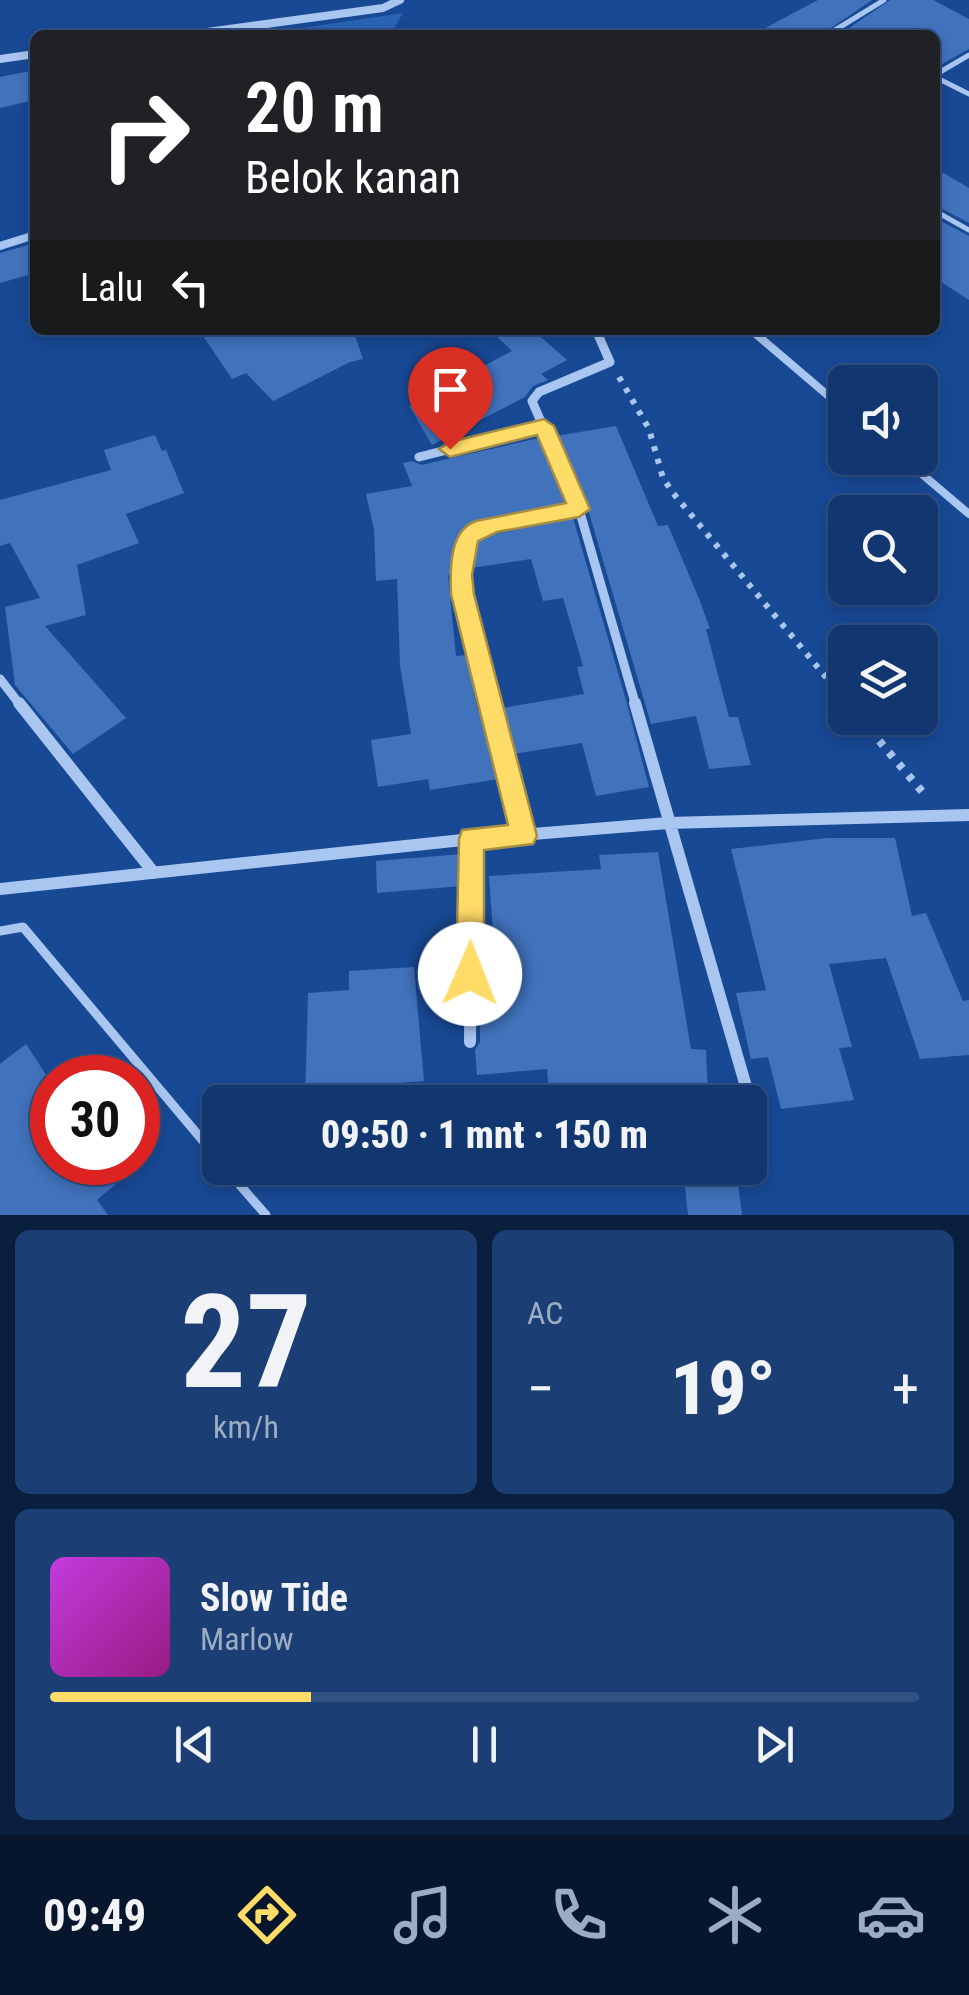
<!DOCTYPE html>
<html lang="id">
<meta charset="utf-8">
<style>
:root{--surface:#123770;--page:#1b3f75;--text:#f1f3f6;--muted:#9cacc3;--line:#315183;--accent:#ffdb68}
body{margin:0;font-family:"Roboto Condensed",sans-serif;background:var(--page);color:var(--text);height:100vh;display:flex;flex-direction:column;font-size:38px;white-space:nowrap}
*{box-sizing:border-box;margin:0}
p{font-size:32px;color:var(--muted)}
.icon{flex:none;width:55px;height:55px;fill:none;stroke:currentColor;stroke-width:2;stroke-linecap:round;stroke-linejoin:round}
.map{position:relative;height:1215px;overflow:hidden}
.drawer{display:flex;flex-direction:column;gap:15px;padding:15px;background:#0a1e3e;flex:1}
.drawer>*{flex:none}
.banner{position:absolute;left:30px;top:30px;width:910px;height:305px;border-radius:15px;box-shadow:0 5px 15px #0003,0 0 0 2px var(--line);background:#202124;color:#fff;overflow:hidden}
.buttons{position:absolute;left:828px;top:365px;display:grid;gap:20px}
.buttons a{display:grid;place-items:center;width:110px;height:110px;border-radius:15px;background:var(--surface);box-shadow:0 5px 15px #0003,0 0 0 2px var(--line);font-size:50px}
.speed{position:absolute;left:30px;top:1055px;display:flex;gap:20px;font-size:50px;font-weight:700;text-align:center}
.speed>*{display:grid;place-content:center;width:130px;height:130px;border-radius:50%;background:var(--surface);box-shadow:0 5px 15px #0003,0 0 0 2px var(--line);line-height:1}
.speed .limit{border:15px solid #d22;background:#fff;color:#111}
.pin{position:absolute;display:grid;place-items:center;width:85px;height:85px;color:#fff;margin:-102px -42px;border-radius:50% 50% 50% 0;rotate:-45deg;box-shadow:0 0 10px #0007}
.pin .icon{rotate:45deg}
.me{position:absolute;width:110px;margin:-55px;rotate:1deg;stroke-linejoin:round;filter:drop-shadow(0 0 8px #0008)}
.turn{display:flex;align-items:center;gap:35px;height:210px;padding:0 50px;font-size:45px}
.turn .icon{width:130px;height:130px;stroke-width:2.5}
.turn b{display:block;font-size:70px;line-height:85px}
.then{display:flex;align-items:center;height:95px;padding:0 50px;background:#0003;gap:20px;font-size:38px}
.big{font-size:75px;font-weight:800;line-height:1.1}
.drawer .widget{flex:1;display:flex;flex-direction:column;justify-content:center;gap:15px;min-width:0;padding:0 35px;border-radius:15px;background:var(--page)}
.drawer .dial{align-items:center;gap:0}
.dial b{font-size:130px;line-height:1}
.song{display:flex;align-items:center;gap:30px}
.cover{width:120px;height:120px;border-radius:15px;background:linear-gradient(135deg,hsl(290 70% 55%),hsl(310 70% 35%))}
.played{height:10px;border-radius:5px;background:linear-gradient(90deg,var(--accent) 30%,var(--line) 30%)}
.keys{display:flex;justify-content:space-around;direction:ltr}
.heat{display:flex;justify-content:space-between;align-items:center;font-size:55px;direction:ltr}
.drawer .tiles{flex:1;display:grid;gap:15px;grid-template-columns:1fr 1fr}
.widget:last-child{grid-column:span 2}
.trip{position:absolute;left:202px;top:1085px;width:565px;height:100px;border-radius:15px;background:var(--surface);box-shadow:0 5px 15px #0003,0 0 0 2px var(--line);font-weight:800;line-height:100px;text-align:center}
.tab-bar{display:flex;height:160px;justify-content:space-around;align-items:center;background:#07162d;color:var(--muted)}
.tab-bar .icon{width:70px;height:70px}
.tab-bar .selected{color:var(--accent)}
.tab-bar b{font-size:45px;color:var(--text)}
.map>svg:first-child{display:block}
.green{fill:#2b62b3}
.building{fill:#4172bc}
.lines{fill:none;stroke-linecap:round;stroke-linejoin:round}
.path-far1{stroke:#a9c6f0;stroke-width:6;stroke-dasharray:5 8;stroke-linecap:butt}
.path{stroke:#a9c6f0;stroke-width:8;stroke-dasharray:6 9;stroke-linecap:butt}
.service-far2{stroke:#a9c6f0;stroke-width:5}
.service-far1{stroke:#a9c6f0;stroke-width:8}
.service{stroke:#a9c6f0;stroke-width:9}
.minor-far2{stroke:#a9c6f0;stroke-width:8}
.minor-far1{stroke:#a9c6f0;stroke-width:9}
.minor{stroke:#a9c6f0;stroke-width:12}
.route{fill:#ffdb68;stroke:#a68e44;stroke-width:2.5}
</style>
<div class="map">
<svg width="969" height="1215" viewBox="0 0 969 1215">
<rect width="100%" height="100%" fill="#184995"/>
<!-- green -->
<path class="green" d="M403,13L390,35H298L295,29Z"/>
<!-- building -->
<path class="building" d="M818,0H872L821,35H752Z
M890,0H933L969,19V49L935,68V35H839Z
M35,70V100L0,108V77Z
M935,168L969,188V223L935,205Z
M935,218L969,236V300L935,278Z
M35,243V273L0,283V253Z
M199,330H353L363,359L350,362L273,401L246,373L232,379Z
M490,330H533L567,360L541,374L548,380L533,386L525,397L432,445L409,406L442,395L437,386L461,378L512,351Z
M616,426L658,526L668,525L700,601L710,629H706L729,717H738L751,765L709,769L696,716L651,724L587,506L556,436Z
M155,435L162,451L166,450L184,493L126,514L139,543L77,565L86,615L45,626L126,718L73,754L15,685L5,607L40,598L10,543L0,546V500L111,470L104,450Z
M539,438L568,503L472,523L459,544L454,570L448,576L456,656L466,655L478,711H482L499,779L430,790L428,779L378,787L371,740L411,734L400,665L397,579L376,581L374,530L366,494L412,486L403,463L412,461L421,465Z
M573,518L626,700L649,787L596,796L582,743L513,754L502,708L584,694L577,667L583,666L563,598L543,601L531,559L471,568L474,550L481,537Z
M827,838H895L912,916L926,913L963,1001L969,1000V1055L920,1059L886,958L829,964L852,1047L839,1048L854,1100L781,1109L768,1057L751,1059L736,993L766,990L731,849Z
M658,852L691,1049L706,1050L708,1096L607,1089L609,1102H550L547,1069L477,1075L475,1050L480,1042V1011H491L486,946H494L489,876L601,869L599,855Z
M462,854V886L377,893L376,861Z
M414,967L424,1081L344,1087V1102H305L308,993L349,990V971Z
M26,1044L52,1084L32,1100L52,1131V1162H102L116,1184L97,1200L108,1215H0V1064Z
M683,1168H736L742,1215H688Z"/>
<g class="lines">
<!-- path-far1 -->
<path class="path-far1" d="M619,377L649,429L663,478L673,493L845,700"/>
<!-- path -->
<path class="path" d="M860,718L925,795"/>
<!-- service-far2 -->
<path class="service-far2" d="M827,35L884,0
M935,75L969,55
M935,77L969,94
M935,211L969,230"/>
<!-- service-far1 -->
<path class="service-far1" d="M751,330L845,410
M903,458L969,514"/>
<!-- service -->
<path class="service" d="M0,931L23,927L220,1161
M225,1168L266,1215"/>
<!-- minor-far2 -->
<path class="minor-far2" d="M185,35L383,8L400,0
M0,59L35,54
M0,246L35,235"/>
<!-- minor-far1 -->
<path class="minor-far1" d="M596,330L610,362L539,392L532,401L579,509L636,706
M419,457L543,426
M0,679L21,706
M491,706C478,658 442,572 476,530L579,509"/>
<!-- minor -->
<path class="minor" d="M19,703L154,873
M490,703L524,836
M635,703L758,1128L750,1137
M0,889L472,839L668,823L969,815
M470,1042L472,839
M493,1180L576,1168"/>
</g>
<!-- route -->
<path class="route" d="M544,419L554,426L590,509L579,517L497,532L478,541L472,575L474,594L537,836L533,844L484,850V974L480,984L470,988L460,984L456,974L459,839L462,830L508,825L451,594C450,570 449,530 476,521L566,503L537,435L450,457L439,449L450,442Z"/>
</svg>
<div class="buttons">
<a><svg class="icon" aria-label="sound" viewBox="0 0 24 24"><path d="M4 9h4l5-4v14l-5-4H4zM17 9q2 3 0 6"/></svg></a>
<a><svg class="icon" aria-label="search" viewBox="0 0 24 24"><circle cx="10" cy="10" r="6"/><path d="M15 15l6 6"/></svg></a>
<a><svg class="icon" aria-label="layers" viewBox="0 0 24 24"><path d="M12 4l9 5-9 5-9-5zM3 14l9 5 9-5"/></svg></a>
</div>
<div class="speed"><div class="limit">30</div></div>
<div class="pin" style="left:450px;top:449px;background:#d93025"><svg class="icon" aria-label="arrive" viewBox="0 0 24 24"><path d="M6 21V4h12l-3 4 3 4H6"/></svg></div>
<svg class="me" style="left:470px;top:974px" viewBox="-20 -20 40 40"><circle r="19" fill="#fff"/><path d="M0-13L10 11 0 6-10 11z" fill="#ffdb68"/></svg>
<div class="trip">09:50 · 1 mnt · 150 m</div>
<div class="banner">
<div class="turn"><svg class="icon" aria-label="right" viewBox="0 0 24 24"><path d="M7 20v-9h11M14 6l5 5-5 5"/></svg><div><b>20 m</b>Belok kanan</div></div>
<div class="then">Lalu<svg class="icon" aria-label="left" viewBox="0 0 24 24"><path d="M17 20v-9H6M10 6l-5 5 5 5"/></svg></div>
</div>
</div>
<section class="drawer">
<div class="tiles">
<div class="widget dial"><b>27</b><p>km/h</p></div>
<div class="widget"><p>AC</p>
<div class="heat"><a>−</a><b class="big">19°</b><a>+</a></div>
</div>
<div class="widget">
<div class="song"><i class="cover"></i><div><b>Slow Tide</b><p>Marlow</p></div></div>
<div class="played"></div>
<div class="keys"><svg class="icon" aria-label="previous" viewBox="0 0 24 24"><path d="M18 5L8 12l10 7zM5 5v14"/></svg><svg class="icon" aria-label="pause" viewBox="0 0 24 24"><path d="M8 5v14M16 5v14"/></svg><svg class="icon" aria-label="next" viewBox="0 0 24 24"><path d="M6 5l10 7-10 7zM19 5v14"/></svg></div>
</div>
</div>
</section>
<nav class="tab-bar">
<b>09:49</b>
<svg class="icon selected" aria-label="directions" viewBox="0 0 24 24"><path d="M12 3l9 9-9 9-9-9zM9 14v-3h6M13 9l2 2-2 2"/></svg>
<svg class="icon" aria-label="music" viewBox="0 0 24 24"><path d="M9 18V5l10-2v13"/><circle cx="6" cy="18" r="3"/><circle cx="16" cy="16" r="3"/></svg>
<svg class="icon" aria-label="phone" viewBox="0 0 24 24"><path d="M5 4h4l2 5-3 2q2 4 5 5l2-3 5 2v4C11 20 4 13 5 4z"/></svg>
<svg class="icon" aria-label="climate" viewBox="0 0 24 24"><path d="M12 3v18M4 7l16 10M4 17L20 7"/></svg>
<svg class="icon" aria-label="car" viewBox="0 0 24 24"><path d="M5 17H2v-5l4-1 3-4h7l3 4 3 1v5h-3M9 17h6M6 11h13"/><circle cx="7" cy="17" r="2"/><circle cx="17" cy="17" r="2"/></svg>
</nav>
